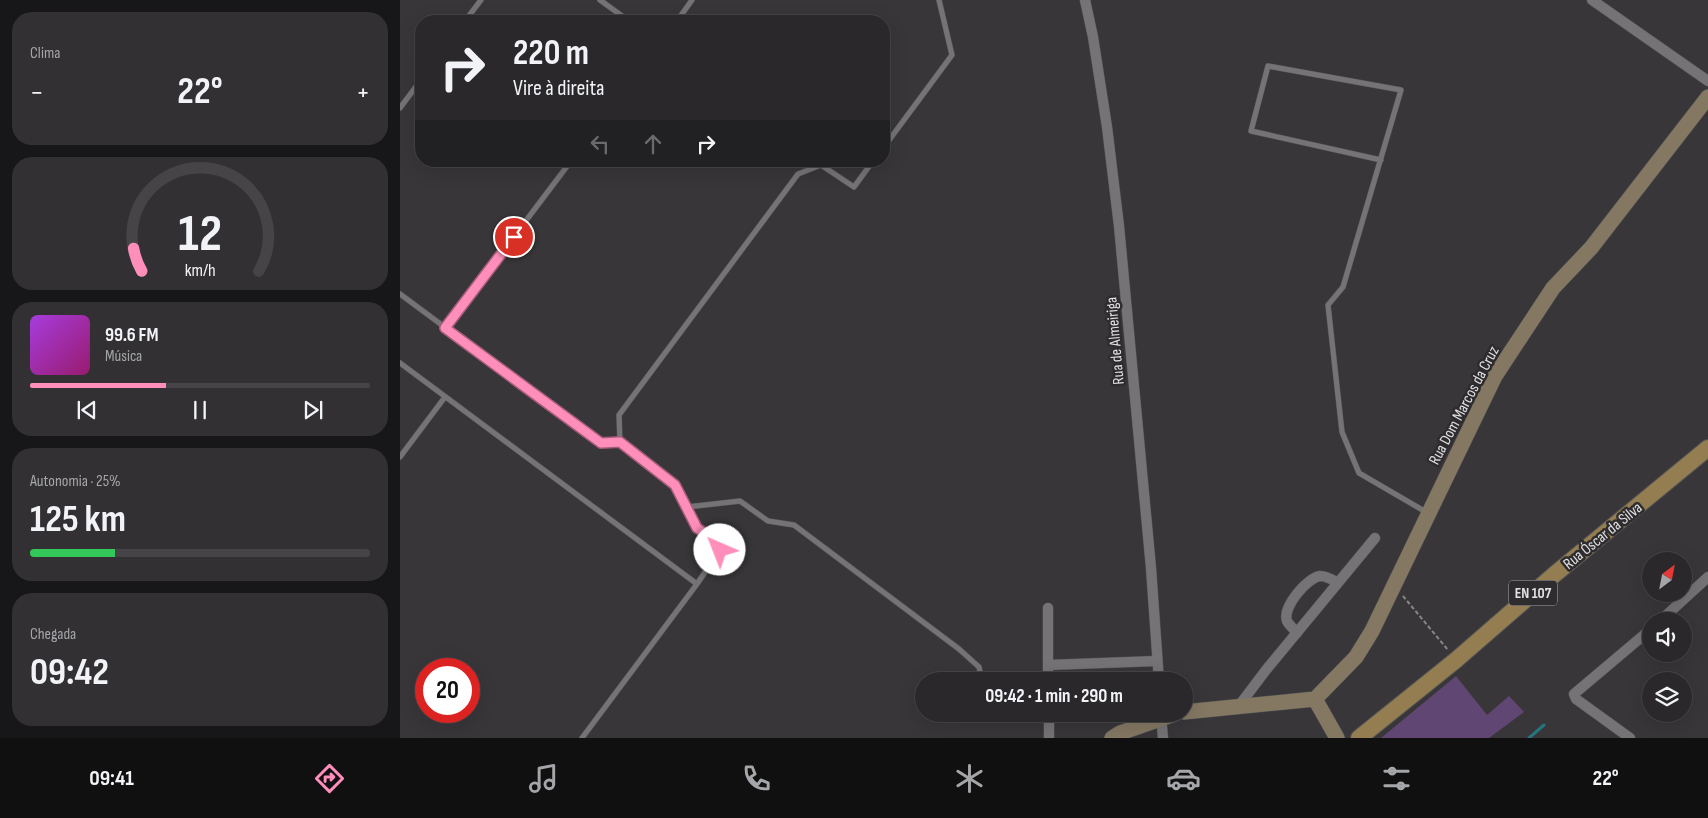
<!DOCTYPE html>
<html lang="pt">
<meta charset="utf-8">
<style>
:root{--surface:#2a282b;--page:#323033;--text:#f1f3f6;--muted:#a5a6a9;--line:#464447;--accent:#ff8eba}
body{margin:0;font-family:"Sofia Sans Condensed",sans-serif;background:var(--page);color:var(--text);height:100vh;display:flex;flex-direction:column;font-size:19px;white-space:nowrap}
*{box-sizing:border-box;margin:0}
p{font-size:16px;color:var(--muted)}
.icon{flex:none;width:28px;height:28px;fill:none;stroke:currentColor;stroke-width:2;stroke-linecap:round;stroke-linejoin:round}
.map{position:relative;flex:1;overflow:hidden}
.drawer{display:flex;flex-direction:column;gap:12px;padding:12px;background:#171618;width:400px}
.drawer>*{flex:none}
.top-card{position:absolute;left:15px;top:15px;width:475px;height:152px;border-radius:20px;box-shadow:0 5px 20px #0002,0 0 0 1px var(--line);background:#2a282b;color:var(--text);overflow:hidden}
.needle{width:32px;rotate:32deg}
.controls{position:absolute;left:1242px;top:552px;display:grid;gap:10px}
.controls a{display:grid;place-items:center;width:50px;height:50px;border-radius:50%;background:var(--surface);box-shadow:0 5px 20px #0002,0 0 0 1px var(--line);font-size:25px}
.speed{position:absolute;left:15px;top:658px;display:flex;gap:10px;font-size:25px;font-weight:700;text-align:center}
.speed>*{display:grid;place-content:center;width:65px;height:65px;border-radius:50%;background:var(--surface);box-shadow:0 5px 20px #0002,0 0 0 1px var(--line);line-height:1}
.speed .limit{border:8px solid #d22;background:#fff;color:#111}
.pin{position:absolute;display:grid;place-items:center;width:42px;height:42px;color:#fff;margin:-21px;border:2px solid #fff;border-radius:50%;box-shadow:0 1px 5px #0007}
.me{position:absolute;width:55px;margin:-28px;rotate:316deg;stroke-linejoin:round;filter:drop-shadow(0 0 4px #0008)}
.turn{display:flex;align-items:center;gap:18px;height:105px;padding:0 15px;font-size:22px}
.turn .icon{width:65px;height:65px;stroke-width:2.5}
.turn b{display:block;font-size:35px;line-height:42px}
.lanes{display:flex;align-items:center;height:48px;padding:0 15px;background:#0003;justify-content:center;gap:25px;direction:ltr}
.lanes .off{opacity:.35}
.big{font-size:38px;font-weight:700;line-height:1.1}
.drawer .widget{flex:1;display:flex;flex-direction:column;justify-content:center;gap:8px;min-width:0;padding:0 18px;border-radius:20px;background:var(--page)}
.drawer .dial{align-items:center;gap:0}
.dial svg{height:130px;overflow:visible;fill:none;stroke:var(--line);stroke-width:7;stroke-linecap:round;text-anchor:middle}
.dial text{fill:var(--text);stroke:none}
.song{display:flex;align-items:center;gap:15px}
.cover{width:60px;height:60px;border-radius:8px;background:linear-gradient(135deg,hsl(280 70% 55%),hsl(320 70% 35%))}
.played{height:5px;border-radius:2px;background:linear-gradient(90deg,var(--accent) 40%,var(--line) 40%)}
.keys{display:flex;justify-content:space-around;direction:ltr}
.heat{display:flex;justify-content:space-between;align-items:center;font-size:28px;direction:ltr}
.charge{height:8px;border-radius:4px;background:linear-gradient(90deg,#34c759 25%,var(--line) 0)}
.trip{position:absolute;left:515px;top:672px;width:278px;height:50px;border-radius:25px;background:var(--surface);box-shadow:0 5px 20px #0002,0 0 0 1px var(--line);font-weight:700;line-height:50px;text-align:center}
.tabs{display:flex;height:80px;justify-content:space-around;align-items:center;background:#111011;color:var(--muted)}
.tabs .icon{width:35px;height:35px}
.tabs .active{color:var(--accent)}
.tabs b{font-size:22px;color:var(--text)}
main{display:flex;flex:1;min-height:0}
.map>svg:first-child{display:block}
.green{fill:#604673}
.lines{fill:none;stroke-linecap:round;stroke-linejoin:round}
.stream{stroke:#26747f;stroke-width:3}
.lane-casing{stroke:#555556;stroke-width:6}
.street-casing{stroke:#555556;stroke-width:11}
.secondary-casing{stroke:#555556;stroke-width:16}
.primary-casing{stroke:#555556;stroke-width:18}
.path{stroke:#878688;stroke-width:2;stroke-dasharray:4 2.5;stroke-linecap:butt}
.lane{stroke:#757376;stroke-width:5}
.street{stroke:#757376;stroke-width:10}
.secondary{stroke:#847863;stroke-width:15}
.primary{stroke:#947d50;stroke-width:16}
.route-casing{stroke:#a65c79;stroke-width:12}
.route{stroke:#ff8eba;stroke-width:9}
.labels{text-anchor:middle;stroke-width:5;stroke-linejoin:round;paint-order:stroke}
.shield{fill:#2e2c2f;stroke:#ababac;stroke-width:1}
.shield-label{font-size:15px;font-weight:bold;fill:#e1e1e2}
.street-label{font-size:16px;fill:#e1e1e2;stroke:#2e2c2f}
</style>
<main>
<section class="drawer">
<div class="widget"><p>Clima</p>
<div class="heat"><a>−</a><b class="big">22°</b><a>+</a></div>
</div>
<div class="widget dial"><svg viewBox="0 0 100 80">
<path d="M14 69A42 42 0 1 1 86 69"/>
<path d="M14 69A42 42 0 0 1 9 55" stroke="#ff8eba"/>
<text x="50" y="56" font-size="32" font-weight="700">12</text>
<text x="50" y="72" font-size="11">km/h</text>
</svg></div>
<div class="widget">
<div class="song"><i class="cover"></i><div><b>99.6 FM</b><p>Música</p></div></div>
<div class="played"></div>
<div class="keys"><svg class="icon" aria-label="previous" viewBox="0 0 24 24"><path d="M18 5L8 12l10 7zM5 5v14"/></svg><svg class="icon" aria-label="pause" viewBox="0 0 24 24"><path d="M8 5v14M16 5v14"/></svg><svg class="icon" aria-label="next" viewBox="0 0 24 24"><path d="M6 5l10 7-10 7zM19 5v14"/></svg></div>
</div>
<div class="widget"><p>Autonomia · 25%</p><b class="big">125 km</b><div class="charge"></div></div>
<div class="widget"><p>Chegada</p><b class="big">09:42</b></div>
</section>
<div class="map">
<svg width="1308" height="738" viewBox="0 0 1308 738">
<rect width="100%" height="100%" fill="#383639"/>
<!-- green -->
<path class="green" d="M1056,676L1087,715L1109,696L1124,712L1089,738H981Z"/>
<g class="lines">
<!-- stream -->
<path class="stream" d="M1129,738L1144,725"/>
<defs>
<path id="lane" d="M200,0L229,21
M65,21L81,0
M277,21L292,0
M0,108L21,80
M484,147L552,55L539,0
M981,160L851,131L868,66L1001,90L943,287L928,305L942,432L959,473L1026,512
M0,294L201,443L220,442
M45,328L171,161
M0,363L297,584
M0,457L45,397
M287,507L340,501L368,521L394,525L559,649L579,667L582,681
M182,738L297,584L320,550L318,542L297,528L275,485L220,442L219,415L398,174L421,165L454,187L473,161"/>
<path id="street" d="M685,0L693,37L707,127L719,226L751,568L759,681
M1192,0L1308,81
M648,608V681
M1260,621L1308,577
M897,633C894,629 889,625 887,621C882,607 907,578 920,576C927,576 933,580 938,583
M648,665L757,661
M838,707L866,670L975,538
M649,714V738
M761,715L763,738
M1230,738L1176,699L1174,694L1251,629"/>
<path id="secondary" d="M915,699L937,738
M784,712L915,699L956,657L972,631L1095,376L1153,288L1191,248L1308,97
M712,738L720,733L775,714"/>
<path id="primary" d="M959,738L1056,660L1155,574L1308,448"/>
</defs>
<!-- lane casing -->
<use href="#lane" class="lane-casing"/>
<!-- street casing -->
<use href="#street" class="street-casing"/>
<!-- secondary casing -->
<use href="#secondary" class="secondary-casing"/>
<!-- primary casing -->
<use href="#primary" class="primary-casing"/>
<!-- path -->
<path class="path" d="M1003,596L1048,650"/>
<!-- lane -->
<use href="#lane" class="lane"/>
<!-- street -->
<use href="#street" class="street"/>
<!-- secondary -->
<use href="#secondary" class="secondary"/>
<!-- primary -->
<use href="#primary" class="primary"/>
</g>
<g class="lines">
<defs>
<path id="route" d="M114,237L45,328L201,443L220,442L275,485L297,528L318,542L320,550"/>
</defs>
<!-- route casing -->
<use href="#route" class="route-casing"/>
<!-- route -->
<use href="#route" class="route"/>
</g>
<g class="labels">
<!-- shield labels -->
<rect class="shield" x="1109" y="580.5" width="48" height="25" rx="4"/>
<g class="shield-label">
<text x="1133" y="598">EN 107</text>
</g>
<!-- street labels -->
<g class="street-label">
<text transform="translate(714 341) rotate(-95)" y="6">Rua de Almeiriga</text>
<text transform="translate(1063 405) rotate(-62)" y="6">Rua Dom Marcos da Cruz</text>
<text transform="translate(1202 535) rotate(-39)" y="6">Rua Óscar da Silva</text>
</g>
</g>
</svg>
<div class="controls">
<a><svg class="needle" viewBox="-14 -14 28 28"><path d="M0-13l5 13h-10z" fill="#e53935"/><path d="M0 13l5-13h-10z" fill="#a5a6a9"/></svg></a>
<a><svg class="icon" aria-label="sound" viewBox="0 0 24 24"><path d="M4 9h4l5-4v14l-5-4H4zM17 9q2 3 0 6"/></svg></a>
<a><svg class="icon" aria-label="layers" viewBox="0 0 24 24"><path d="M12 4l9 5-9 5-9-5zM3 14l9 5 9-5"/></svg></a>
</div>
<div class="speed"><div class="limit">20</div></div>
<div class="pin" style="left:114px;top:237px;background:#d93025"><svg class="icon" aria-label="arrive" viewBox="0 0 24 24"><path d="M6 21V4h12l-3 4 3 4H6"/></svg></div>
<svg class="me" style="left:320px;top:550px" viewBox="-20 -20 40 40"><circle r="19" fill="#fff"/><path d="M0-13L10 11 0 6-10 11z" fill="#ff8eba"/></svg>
<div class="trip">09:42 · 1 min · 290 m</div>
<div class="top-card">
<div class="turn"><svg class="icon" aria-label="right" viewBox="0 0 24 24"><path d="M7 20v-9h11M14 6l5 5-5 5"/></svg><div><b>220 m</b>Vire à direita</div></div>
<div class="lanes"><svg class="icon off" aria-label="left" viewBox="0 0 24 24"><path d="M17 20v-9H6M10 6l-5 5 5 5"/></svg><svg class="icon off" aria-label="ahead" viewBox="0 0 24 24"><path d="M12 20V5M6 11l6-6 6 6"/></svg><svg class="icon" aria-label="right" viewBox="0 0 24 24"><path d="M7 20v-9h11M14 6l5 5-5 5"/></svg></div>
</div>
</div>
</main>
<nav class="tabs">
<b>09:41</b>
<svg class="icon active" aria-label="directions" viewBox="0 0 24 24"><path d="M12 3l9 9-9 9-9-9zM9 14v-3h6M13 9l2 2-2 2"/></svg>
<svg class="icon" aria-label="music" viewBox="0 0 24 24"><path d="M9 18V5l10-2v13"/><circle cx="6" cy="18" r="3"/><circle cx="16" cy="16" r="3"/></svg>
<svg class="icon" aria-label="phone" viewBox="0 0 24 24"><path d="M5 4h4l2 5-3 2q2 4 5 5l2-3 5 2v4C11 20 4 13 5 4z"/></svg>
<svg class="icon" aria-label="climate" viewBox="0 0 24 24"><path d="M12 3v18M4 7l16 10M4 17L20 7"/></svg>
<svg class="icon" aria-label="car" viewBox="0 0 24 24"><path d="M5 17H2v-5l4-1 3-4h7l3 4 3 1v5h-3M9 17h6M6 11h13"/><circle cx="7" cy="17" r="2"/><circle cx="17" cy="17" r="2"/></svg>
<svg class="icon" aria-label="filters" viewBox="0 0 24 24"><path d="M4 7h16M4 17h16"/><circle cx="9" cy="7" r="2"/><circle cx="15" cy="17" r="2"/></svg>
<b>22°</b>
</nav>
